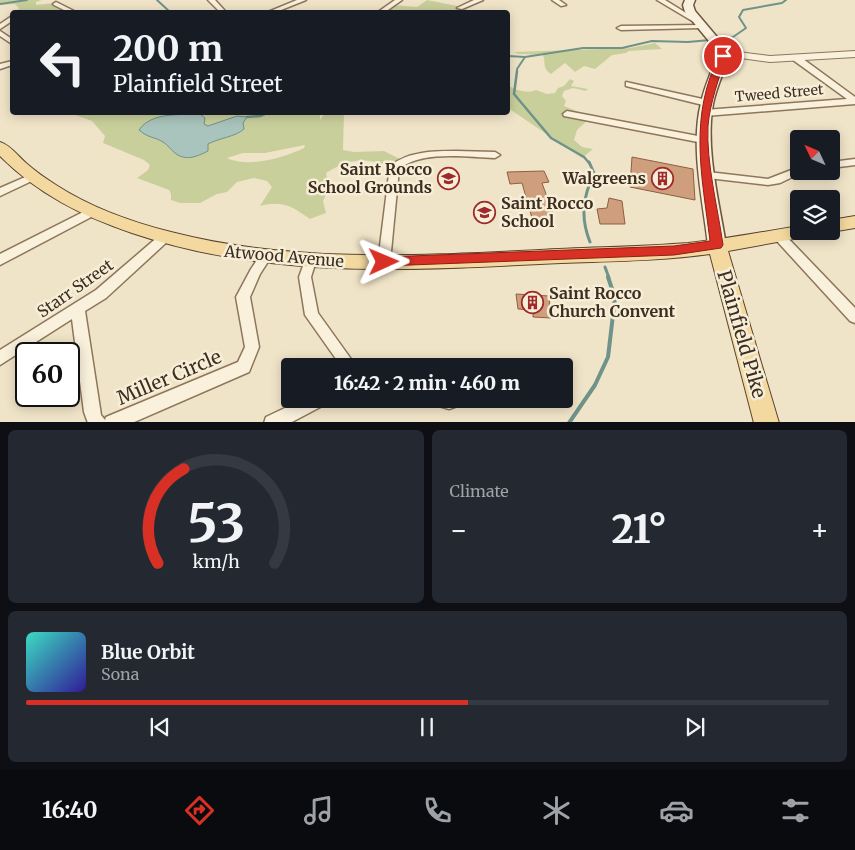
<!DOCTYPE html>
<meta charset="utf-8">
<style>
:root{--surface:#171b24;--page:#242831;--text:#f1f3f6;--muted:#9ea1a6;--line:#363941;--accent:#d93025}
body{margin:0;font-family:Merriweather,serif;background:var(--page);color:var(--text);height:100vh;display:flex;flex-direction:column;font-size:19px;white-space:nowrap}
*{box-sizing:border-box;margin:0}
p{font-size:16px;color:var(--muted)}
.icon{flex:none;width:28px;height:28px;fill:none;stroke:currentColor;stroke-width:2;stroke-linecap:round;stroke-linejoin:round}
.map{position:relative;height:422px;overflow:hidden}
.side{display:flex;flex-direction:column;gap:8px;padding:8px;background:#0d0f14;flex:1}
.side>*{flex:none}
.top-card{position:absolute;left:10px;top:10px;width:500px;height:105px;border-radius:5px;box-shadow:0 2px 12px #0003;background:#171b24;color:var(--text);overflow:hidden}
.needle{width:32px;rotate:314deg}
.tools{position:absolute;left:790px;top:130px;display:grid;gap:10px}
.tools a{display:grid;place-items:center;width:50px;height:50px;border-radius:5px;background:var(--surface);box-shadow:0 2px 12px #0003;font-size:25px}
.speed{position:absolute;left:15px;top:342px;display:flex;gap:10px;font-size:25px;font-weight:700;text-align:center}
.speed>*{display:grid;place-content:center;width:65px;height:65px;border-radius:50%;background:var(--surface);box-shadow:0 2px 12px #0003;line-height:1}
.speed .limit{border:2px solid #111;border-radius:8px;background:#fff;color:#111}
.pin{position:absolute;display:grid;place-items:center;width:42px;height:42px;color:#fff;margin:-21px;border:2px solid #fff;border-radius:50%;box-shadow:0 1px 5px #0007}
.me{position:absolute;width:55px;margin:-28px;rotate:89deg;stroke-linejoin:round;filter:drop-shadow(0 0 4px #0008)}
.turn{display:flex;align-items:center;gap:18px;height:105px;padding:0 20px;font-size:22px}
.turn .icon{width:65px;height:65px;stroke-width:2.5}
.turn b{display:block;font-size:35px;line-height:42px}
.big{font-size:38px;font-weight:800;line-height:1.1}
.side .card{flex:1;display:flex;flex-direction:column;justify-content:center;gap:8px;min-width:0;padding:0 18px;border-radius:8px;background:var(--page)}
.side .dial{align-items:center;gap:0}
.dial svg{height:130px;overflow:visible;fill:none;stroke:var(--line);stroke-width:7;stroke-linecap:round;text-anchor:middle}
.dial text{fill:var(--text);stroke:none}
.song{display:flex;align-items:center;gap:15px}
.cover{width:60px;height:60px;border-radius:8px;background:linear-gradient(135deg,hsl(170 70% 55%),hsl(250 70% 35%))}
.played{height:5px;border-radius:2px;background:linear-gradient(90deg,var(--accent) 55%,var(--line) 55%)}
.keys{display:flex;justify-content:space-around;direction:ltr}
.heat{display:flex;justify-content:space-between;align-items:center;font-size:28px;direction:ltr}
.side .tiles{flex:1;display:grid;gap:8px;grid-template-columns:1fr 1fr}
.card:last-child{grid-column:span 2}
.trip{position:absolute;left:281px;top:358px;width:292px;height:50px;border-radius:5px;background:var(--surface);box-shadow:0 2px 12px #0003;font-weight:800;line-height:50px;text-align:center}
.menu{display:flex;height:80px;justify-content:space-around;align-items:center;background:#090b0e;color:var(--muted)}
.menu .icon{width:35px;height:35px}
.menu .on{color:var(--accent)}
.menu b{font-size:22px;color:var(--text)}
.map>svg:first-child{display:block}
.green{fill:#c9cf9b;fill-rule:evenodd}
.water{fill:#a9c4bc;stroke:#6f938a}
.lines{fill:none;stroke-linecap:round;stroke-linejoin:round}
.stream-far3{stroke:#6f938a;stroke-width:2}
.stream-far2{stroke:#6f938a;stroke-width:2.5}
.stream-far1{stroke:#6f938a;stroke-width:3}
.stream{stroke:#6f938a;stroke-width:4}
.building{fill:#cf9f7d;stroke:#8d5f41}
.minor-casing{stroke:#8d765c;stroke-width:3}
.tertiary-casing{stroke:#8d765c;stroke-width:2}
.secondary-casing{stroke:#6f573f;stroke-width:3}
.primary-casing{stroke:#5b4430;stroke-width:2}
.minor{fill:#faf1dc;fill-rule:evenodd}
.tertiary{fill:#faf1dc;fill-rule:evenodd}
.secondary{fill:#faf1dc;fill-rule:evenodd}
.primary{fill:#f3d9a0;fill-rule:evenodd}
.route{fill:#d93025;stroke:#8d1f18}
.labels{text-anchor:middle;stroke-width:5;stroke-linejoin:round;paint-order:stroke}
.far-street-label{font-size:14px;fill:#3d2e20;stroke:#f7eed8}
.poi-label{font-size:16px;font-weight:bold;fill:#3d2e20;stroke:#f7eed8;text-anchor:end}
.street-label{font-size:16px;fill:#3d2e20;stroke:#f7eed8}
.near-street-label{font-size:19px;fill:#3d2e20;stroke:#f7eed8}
</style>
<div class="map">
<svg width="855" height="423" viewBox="0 0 855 423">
<rect width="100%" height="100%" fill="#f0e4c8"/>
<!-- green -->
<path class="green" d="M0,0H42L36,2V5L55,3L68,10L62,12L42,11L17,12L19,8L15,4L0,5Z
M427,0L462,7L472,12H380L392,5L417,7Z
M655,43L662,49L629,51L626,53L612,55L595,69L584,66L575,72L565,63L551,74C542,68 546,63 543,55L518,54L514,52L630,48Z
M570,79L574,81L571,86L588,89L586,91L573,88L564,91L562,96L566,101L564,106L591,117L577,130L574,140L582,147L593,149L582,158L508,108V85C514,90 528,94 536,90L547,94L555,93L558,88L564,86Z
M320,112V120L325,113H344L343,150L354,152L384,151L402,160L394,167C366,158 352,157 326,173L329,189L323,201L326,213L310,219C292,206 282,200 260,206L272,187L267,181L254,178L237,182L227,192L217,194L200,203H180L171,200V194L169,190L137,178L148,170L150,165L144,160L103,143L105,136L92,121L70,113ZM305,145L304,148C283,158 249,168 227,158L243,153H265Z"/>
<!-- water -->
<path class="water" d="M200,114L205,118L204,124L208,126L237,116L247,117L243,123L244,129C235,137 219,138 208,144V151C198,156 186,162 175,153C171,150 168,145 163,142C153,136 150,139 139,130C151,112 180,115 200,114Z"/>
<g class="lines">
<!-- stream-far3 -->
<path class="stream-far3" d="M157,0L170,12
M0,4L27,0
M716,40L733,37L746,28L739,17L743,10L782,3L786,0
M508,56L525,57L583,48H622L652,41L688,42L710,40
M517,73V69L525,57"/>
<!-- stream-far2 -->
<path class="stream-far2" d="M517,71L514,94L551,138L584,157L590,164
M247,117L260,116L269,112"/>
<!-- stream-far1 -->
<path class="stream-far1" d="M589,162L594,173C583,197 580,217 590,242
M605,267L609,278"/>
<!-- stream -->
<path class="stream" d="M569,423L595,385L608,357L615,298L608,277"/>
</g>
<!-- building -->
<path class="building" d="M632,157L693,169L695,200L630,187Z
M544,171L549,182L542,183L554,216L532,218L522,183L510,184L507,172Z
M609,198L622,201L625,224H600L597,209L607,208Z
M516,294L549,296L551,318L533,317V310L518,309Z"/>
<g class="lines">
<defs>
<path id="minor" d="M208,0H215L226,12H220Z
M297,0H306L276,12H268Z
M395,0H402L385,12H378Z
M474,0H483L462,9L457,8Z
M552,0H559L566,5L561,6Z
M657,0H665L699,21L694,22Z
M56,2L74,11L75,12H68L54,5L53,4Z
M12,16V21L0,29V24Z
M702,25V27L700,28L621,30L617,28L621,26Z
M0,31L12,39V44L0,36Z
M793,56H799L855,97V104L705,116L701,113L705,110L847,99L793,60Z
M12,61V65L0,69V64Z
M626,82L707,100L711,103L707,106L626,86Z
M567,111L703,137L708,140L703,143L564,116L563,114Z
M456,151L495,152L500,155L495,158C467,157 422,150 399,169L390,262L388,265H380L378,262L390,166C409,151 434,151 456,151Z
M855,159V165L831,168V162Z
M799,167V171L803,172L780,183L768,185L708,178L703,175L708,172L768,179Z
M32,174L36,175L37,177L36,179L0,196V188Z
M91,208L95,209L97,212L95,215L0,265V254Z
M779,232L783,233L855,308V323L850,321L775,239L773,236L775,233Z
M164,234L168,235L170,238L168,241L106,298L85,311L101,415L105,420L106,417L238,362L245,347L236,297L251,269L261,254H269L271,257L260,274L250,297L259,347L249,372L132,423H88L84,412L72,319L0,365V350L96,290L160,235Z
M310,256L314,258L316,261L311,277L318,313L356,366H341L305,315L299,277L306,258Z
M304,399H328L326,404L290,423H264L266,417Z
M430,399H455L457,402L455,407L449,409L432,404Z"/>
<path id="tertiary" d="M722,50L770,56L855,51V57L770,62L719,55V51Z"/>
<path id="secondary" d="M685,0H695L693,5L695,11L722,43L729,56C724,72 716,88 713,104C705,148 719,201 726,245L723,249L717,251L711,249L708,245C703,201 690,146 701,103C704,87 712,71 717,56L713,46L685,12L683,5Z"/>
<path id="primary" d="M0,142C10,145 18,156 26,163C35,171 45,178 56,185C90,207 131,222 171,232C291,263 416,256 539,250C588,247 639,247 688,243C725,239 762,232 799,226V231H814L811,236L805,237L728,251L779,423H754L710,254C654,262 597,261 540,264C403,271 264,278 132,233C82,216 38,194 0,156Z
M855,216V228L831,232L827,231H831V220Z"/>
</defs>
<!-- minor casing -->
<use href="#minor" class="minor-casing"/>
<!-- tertiary casing -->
<use href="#tertiary" class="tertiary-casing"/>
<!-- secondary casing -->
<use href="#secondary" class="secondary-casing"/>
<!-- primary casing -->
<use href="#primary" class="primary-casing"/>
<!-- minor -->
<use href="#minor" class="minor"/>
<!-- tertiary -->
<use href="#tertiary" class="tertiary"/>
<!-- secondary -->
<use href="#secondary" class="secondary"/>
<!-- primary -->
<use href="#primary" class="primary"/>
</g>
<!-- route -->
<path class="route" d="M720,54L726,56C719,79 710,102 708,126C706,162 718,209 723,245L721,248L674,255L384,266L380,265L378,262L380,258L384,257L674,246L710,241C702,175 688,117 720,54Z"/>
<!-- icons -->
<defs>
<symbol id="school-ring" viewBox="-11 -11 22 22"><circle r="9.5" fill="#f7eed8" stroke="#9e2a2b" stroke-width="1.5"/><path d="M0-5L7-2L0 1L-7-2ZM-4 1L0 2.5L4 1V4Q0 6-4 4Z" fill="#9e2a2b"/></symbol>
<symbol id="building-ring" viewBox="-11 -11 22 22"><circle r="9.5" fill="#f7eed8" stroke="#9e2a2b" stroke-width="1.5"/><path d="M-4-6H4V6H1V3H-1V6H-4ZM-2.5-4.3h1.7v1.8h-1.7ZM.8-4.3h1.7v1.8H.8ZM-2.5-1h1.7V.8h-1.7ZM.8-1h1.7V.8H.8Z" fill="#9e2a2b"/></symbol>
</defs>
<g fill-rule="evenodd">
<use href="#school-ring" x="436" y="166" width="25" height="25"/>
<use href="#building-ring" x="650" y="166" width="25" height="25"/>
<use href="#school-ring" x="472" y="200" width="25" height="25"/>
<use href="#building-ring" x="520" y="290" width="25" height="25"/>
</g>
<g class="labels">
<!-- far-street labels -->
<g class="far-street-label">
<text transform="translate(779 93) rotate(-5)" y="5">Tweed Street</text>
</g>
<!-- poi labels -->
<g class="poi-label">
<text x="432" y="175">Saint Rocco<tspan x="432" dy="18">School Grounds</tspan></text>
<text x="646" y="184">Walgreens</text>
<text x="501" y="209" text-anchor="start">Saint Rocco<tspan x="501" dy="18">School</tspan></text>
<text x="549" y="299" text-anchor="start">Saint Rocco<tspan x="549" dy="18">Church Convent</tspan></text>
</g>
<!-- street labels -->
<g class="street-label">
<text transform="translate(284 256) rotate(5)" y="6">Atwood Avenue</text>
<text transform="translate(75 288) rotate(-35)" y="6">Starr Street</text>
</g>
<!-- near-street labels -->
<g class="near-street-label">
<text transform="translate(742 334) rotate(74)" y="7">Plainfield Pike</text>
<text transform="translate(169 377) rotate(-23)" y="7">Miller Circle</text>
</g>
</g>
</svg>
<div class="tools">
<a><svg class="needle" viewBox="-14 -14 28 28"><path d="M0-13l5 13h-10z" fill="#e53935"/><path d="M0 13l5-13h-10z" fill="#9ea1a6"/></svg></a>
<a><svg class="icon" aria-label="layers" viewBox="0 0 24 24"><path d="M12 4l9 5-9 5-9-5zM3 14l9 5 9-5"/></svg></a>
</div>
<div class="speed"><div class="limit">60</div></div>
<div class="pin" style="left:723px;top:56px;background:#d93025"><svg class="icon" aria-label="arrive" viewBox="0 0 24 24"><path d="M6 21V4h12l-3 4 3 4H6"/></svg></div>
<svg class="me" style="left:384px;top:262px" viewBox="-20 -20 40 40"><path d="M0-17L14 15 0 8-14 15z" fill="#d93025" stroke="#fff" stroke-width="4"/></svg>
<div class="trip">16:42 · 2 min · 460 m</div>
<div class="top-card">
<div class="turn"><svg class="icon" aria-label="left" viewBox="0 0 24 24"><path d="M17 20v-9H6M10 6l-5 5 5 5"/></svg><div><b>200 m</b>Plainfield Street</div></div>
</div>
</div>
<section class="side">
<div class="tiles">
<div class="card dial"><svg viewBox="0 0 100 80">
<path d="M14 69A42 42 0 1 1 86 69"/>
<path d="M14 69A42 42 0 0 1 30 11" stroke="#d93025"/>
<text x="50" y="56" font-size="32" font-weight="700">53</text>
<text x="50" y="72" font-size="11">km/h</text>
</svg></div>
<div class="card"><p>Climate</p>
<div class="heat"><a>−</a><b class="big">21°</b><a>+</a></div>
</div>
<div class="card">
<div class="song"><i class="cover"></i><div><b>Blue Orbit</b><p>Sona</p></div></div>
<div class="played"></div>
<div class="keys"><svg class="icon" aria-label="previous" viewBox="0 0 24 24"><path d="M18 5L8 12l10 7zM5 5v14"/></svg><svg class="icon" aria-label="pause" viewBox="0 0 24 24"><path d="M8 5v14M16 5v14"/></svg><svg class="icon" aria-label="next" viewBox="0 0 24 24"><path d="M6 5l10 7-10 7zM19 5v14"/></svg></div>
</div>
</div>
</section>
<nav class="menu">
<b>16:40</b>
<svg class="icon on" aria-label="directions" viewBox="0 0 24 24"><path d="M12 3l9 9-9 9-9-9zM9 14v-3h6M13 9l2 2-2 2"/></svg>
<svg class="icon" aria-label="music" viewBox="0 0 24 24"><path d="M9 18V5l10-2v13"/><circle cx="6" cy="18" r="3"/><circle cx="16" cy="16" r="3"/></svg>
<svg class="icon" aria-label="phone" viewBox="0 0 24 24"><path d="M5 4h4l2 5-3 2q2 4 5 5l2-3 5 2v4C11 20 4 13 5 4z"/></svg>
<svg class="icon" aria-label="climate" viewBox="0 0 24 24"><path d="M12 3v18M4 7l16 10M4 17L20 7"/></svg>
<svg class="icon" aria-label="car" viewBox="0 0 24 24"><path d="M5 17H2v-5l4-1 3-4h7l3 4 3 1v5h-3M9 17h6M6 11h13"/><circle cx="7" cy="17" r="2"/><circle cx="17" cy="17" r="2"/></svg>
<svg class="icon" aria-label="filters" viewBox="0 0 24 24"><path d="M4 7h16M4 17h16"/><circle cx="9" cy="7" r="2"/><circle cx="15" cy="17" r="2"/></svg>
</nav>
